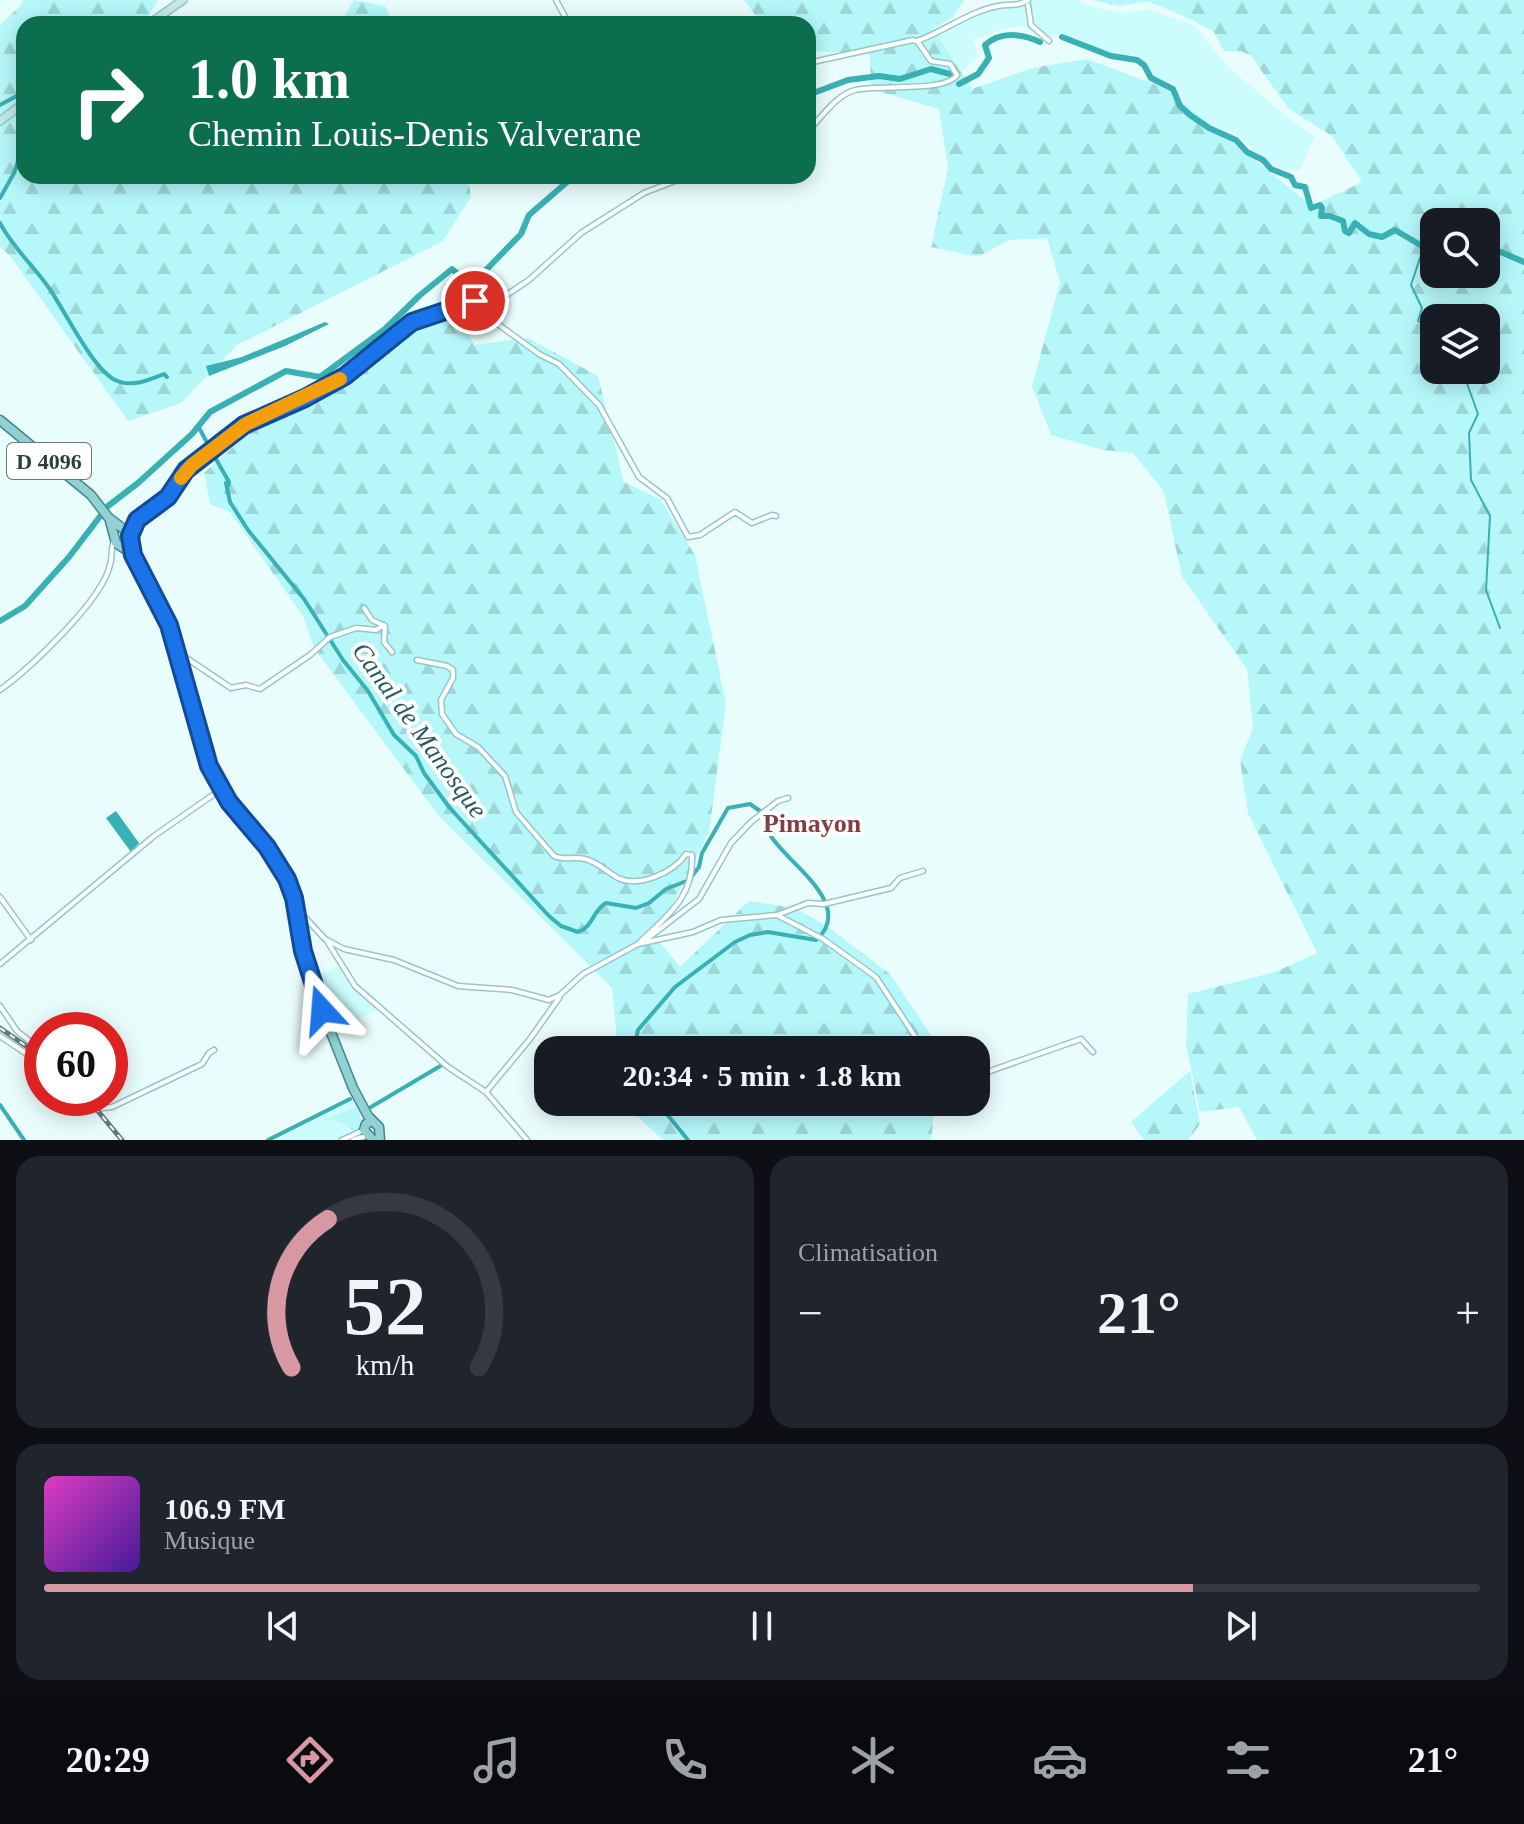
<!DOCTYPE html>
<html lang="fr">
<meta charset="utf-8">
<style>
:root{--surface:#171b24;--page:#20242c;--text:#f1f3f6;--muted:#9ea1a6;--line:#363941;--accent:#d898a3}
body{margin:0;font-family:Georgia,serif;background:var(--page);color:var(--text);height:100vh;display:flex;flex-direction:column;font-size:30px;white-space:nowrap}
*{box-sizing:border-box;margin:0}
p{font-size:26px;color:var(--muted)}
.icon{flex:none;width:44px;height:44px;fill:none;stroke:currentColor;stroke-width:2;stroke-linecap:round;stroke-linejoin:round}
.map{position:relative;height:1140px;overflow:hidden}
.details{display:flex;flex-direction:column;gap:16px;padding:16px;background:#0d0f14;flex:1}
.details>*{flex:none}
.top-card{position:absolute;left:16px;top:16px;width:800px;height:168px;border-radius:24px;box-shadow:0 4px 20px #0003;background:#0b6e4f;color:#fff;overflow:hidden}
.tools{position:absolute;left:1420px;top:208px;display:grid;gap:16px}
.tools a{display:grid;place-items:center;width:80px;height:80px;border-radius:16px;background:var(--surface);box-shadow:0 4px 20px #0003;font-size:40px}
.speed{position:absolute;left:24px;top:1012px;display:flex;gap:16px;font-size:40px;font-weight:700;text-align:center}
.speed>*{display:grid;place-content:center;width:104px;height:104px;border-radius:50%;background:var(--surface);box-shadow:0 4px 20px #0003;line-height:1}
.speed .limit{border:12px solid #d22;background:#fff;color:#111}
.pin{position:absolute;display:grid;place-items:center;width:68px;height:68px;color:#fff;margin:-34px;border:4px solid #fff;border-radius:50%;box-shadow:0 2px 8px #0007}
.me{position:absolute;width:88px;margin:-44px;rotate:341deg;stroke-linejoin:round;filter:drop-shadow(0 0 6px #0008)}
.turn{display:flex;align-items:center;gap:28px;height:168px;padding:0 40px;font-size:36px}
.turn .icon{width:104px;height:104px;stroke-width:2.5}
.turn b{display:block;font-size:56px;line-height:68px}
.big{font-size:60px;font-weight:700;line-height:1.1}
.details .card{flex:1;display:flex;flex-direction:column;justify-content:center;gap:12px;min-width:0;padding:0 28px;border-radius:24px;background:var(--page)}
.details .dial{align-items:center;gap:0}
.dial svg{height:208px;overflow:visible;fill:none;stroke:var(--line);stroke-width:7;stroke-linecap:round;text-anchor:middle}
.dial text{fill:var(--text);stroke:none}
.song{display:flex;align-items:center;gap:24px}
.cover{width:96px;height:96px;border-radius:12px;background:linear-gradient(135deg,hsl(310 70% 55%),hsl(260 70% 35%))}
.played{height:8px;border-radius:4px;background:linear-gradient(90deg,var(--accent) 80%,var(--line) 80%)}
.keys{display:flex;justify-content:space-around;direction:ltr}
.heat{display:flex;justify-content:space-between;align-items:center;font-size:44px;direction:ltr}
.details .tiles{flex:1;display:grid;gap:16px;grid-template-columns:1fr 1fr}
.card:last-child{grid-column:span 2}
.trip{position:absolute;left:534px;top:1036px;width:456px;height:80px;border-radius:24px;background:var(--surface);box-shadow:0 4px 20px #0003;font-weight:700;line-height:80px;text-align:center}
.tab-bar{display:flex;height:128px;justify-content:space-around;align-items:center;background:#090b0e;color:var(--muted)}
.tab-bar .icon{width:56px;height:56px}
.tab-bar .current{color:var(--accent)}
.tab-bar b{font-size:36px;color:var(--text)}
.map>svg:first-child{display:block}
.built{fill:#cdfcfd}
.grass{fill:url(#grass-tufts)}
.forest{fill:url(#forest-firs);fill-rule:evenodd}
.water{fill:#39b0b4}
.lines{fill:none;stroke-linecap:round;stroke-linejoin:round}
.stream{stroke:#39b0b4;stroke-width:2}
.canal{stroke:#39b0b4;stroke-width:4}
.river{stroke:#39b0b4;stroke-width:6}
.street-casing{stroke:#97c6c8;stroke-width:7}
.secondary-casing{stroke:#97c6c8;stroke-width:10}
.primary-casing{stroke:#3d898b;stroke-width:11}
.street{stroke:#fff;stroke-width:4}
.secondary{stroke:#c8e8e9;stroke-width:7}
.primary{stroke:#91d0d3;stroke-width:8}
.rail-casing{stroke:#637777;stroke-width:5}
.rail{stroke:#fff;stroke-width:2;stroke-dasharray:6;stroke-linecap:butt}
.route-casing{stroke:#114b97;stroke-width:20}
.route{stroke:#1a73e8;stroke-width:14}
.slow{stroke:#f59e0b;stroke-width:14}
.labels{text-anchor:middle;stroke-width:8;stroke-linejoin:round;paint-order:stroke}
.shield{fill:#fff;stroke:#6a7878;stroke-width:2}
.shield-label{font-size:22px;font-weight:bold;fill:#2a3e3e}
.water-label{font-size:26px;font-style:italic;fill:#295a5c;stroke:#fff}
.neighbourhood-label{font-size:26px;font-weight:bold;fill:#853d40;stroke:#fff}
</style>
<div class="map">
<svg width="1524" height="1140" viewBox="0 0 1524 1140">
<defs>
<pattern id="grass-tufts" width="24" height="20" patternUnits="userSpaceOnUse" patternTransform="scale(2)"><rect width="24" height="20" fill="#b6f8fa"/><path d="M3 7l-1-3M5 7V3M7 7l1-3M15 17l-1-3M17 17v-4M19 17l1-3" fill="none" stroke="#9dd6d7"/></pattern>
<pattern id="forest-firs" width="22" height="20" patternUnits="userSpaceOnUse" patternTransform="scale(2)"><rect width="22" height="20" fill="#b6f8fa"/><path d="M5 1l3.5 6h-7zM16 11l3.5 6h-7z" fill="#9dd6d7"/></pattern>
</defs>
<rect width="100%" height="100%" fill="#eafdfd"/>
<!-- built -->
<path class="built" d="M1033,0H1075L1097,8L1124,13L1147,9L1195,26L1226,65L1287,117L1315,136L1300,170L1282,169L1264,159L1235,133L1209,124L1188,108L1174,83L1155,78L1145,61L1139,56L1114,54L1089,47L1075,38L1061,34L1043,39L1025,27H1010L973,40L977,49V57L962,71L927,41L964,19L995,8L1021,6Z
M339,966L355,990L379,1010L333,1029L315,978Z
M355,1099L361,1119V1129L370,1140H271Z"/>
<!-- grass -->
<path class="grass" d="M357,1107L362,1123L355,1131L337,1121L323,1120Z"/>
<!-- forest -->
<path class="forest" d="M23,0H158L143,24H24V176H468L471,197L443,241L237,345L181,403L128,421L10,256L0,247V25L21,5Z
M354,0L385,6L393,24H340Z
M744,0H964L954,16L933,29L972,89L1032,68L1087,59L1165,88L1312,206L1362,182L1332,136L1289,109L1250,55L1240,51H1224L1214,32L1192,20L1148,1L1119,6L1091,0H1524V1140H1257L1239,1107L1200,1112L1186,1045L1188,994L1275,972L1317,953L1248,813L1240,760L1253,728L1247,669L1182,577L1164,492L1133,453L1103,450L1051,435L1032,386L1060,282L1047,238L1009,240L978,257L931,247L948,168L939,109L871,89L870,54L808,51V24H762ZM1434,222H1486V274H1434ZM1434,318H1486V370H1434Z
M454,307L474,345L528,338L598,376L624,482L660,499L695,555L726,704L709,832L656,937L680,967L749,901L795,908L827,926L890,974L933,1038L934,1050H618L612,988L438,815L314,648L303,616L230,512L210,504L204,473L263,420L310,399L350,376L378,352Z
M1190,1071L1200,1124L1188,1140H1144L1131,1122Z
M622,1102H935V1105L931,1140H663Z"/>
<!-- water -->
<path class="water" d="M325,322L329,324L285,346L209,376L206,366L242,357Z
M116,811L139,843L131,852L106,818Z"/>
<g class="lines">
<!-- stream -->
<path class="stream" d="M1421,244V246
M1422,252L1411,285L1422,308L1418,321L1427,326L1425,339L1434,347
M1459,370L1464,375L1478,414L1469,433L1471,480L1490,516L1486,590L1500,628"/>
<!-- canal -->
<path class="canal" d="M0,105L24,92
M0,198L14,173L24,145
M0,223C12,247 34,266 49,288C65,311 92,368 115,380C131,388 149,380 164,374L167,377
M198,426L210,448
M212,452L229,482L228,486
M226,483L230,502L248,530L304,599L343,660L368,691L394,735L416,756L424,773L449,807L549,916L561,926L578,932C594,926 592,911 606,903L636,908L649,903L666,889L689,880L699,867L702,853L728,808L750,804L760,811
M634,1050L638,1030L675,987L735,942L750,935L768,932L816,940C857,905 784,860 771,836C767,826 772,823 763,813
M657,1102L688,1140
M0,1105L24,1140
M371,1107L442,1065
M268,1140L350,1099"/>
<!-- river -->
<path class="river" d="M1062,37L1111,56L1137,60L1144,65L1151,78L1173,89L1180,106L1190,115L1209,128L1236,140L1247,152L1263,160L1271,169L1291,177L1295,185L1305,187L1311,208L1320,205L1322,208L1321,216H1330L1343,221L1345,231L1349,233L1355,223L1369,234L1382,237L1395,230L1434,253
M959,84L978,74L989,58L985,45C1001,31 1022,34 1040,42
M808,95L848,80L879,76L900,79L931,69L950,74
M1486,255L1496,250L1524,262
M0,621L25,606L69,557L108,506L138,483L192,434L210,412L286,371L320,377L385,329L419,296L452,269L466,281L486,270L521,234L529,215L574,176"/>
<defs>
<path id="street" d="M556,0L569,24
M1028,5L1031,25L1049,41
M917,41C945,31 968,12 998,6C1009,4 1017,7 1028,0
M808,63L913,40L918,42L931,61L950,64L957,75C945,93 876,84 855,90C836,95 821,118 808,131
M408,324L418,326L455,313L479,314L495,322L539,354L559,364L599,405L639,477L667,498L688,537L700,535L735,512L752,523L772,515L776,516
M125,529L166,499L189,467L244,425L305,398L345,376L412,322L465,303L508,294L529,280L581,233L644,193L680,179L699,176
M364,608L372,620L385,626L384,642L392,652
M179,653L231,688L246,685L260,689L310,655L330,637L356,628L376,630L384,625
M417,660L447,666L453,670V678L441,700L442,714L456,734L478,747L505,776L516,812L554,856C564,861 574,856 585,859C598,862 607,872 618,878C640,888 674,872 686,854L692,855C694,897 668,915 640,942
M0,690C30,668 102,601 110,565C113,556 110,550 114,541
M0,897L31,940
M300,912L325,939L344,949L394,960L458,986L512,990L549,1000L560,995L583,974L638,944L693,932L721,920L777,915L823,939L876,977L924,1050
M777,915L808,903L824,904L891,888L900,878L923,871
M647,939L699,899L731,843L751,822L778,801L788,798
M327,941L355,986L448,1067L486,1092L527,1140
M0,964L154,836L220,790
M0,1006L17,1031L42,1051
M0,1036L27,1054L42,1078
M976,1076L1081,1039L1093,1052
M486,1092L530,1039L559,998
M51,1098L54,1105
M93,1098L103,1108L112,1107L202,1064L209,1053L214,1050
M342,1140L364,1130
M353,1140L366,1136"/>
<path id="secondary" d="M149,24L183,0
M0,121L24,103"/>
<path id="primary" d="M0,420L91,495L108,517L130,534C132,564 155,589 166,617C186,666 189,721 210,770C227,808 261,833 282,869C297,892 300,924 303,951
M110,521L116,543L132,554
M302,947L322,1010L353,1088L368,1116L379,1127L380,1140
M372,1121L366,1124L364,1130L373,1140"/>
</defs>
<!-- street casing -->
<use href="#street" class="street-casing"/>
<!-- secondary casing -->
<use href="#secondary" class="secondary-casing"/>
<!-- primary casing -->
<use href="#primary" class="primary-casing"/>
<!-- street -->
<use href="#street" class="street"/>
<!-- secondary -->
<use href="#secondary" class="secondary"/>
<!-- primary -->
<use href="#primary" class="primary"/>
<defs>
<path id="rail" d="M0,1028L42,1057
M87,1098L122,1140"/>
</defs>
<!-- rail casing -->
<use href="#rail" class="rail-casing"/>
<!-- rail -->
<use href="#rail" class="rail"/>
</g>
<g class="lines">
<defs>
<path id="route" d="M322,1010L303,951L294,898L287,879L267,847L229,802L209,766L169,625L133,555L130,536L137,520L168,497L186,470L244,425L305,398L345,376L412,322L475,301"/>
</defs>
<!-- route casing -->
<use href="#route" class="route-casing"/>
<!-- route -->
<use href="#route" class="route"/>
<!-- slow -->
<path class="slow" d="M181,478L192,465L246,424L340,379"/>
</g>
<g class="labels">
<!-- shield labels -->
<rect class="shield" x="7" y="443" width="84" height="36" rx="6"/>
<g class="shield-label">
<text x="49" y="469">D 4096</text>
</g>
<!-- water labels -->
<g class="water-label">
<text transform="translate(420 730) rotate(54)" y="9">Canal de Manosque</text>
</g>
<!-- neighbourhood labels -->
<g class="neighbourhood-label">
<text x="812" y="832">Pimayon</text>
</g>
</g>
</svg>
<div class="tools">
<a><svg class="icon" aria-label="search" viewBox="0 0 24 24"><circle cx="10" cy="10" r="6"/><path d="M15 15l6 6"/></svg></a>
<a><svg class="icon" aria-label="layers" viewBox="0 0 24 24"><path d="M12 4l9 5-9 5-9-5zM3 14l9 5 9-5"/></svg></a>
</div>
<div class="speed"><div class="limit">60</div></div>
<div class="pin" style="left:475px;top:301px;background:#d93025"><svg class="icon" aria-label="arrive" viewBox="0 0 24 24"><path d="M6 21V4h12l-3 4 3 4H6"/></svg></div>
<svg class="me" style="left:322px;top:1010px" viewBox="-20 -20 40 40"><path d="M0-17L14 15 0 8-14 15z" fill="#1a73e8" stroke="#fff" stroke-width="4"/></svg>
<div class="trip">20:34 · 5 min · 1.8 km</div>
<div class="top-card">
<div class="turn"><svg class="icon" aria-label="right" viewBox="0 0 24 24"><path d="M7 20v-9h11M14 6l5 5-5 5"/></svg><div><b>1.0 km</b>Chemin Louis-Denis Valverane</div></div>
</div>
</div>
<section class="details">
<div class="tiles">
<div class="card dial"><svg viewBox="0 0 100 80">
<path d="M14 69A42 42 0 1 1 86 69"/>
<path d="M14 69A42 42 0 0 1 28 12" stroke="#d898a3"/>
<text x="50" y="56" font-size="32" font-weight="700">52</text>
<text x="50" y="72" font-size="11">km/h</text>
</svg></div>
<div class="card"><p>Climatisation</p>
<div class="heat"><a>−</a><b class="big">21°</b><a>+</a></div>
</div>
<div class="card">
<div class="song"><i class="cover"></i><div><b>106.9 FM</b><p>Musique</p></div></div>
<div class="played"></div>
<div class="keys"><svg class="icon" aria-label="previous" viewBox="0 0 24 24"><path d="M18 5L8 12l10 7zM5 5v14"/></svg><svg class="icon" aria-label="pause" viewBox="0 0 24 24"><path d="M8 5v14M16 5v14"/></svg><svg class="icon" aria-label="next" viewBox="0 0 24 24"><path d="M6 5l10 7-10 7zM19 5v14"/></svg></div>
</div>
</div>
</section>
<nav class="tab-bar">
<b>20:29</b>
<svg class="icon current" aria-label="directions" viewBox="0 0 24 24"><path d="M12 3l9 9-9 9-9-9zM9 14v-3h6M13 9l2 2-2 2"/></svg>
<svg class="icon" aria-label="music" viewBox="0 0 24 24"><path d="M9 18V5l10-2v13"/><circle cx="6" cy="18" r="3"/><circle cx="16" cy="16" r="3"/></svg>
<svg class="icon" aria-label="phone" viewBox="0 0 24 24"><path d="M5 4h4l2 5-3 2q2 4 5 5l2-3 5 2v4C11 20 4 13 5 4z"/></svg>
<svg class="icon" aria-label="climate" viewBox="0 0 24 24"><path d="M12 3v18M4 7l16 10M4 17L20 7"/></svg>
<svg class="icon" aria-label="car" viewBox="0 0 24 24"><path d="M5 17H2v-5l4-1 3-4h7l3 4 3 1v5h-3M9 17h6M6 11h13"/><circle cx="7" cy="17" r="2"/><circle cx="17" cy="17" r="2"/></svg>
<svg class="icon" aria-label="filters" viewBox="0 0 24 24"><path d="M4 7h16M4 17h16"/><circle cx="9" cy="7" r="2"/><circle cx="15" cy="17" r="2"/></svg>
<b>21°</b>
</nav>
